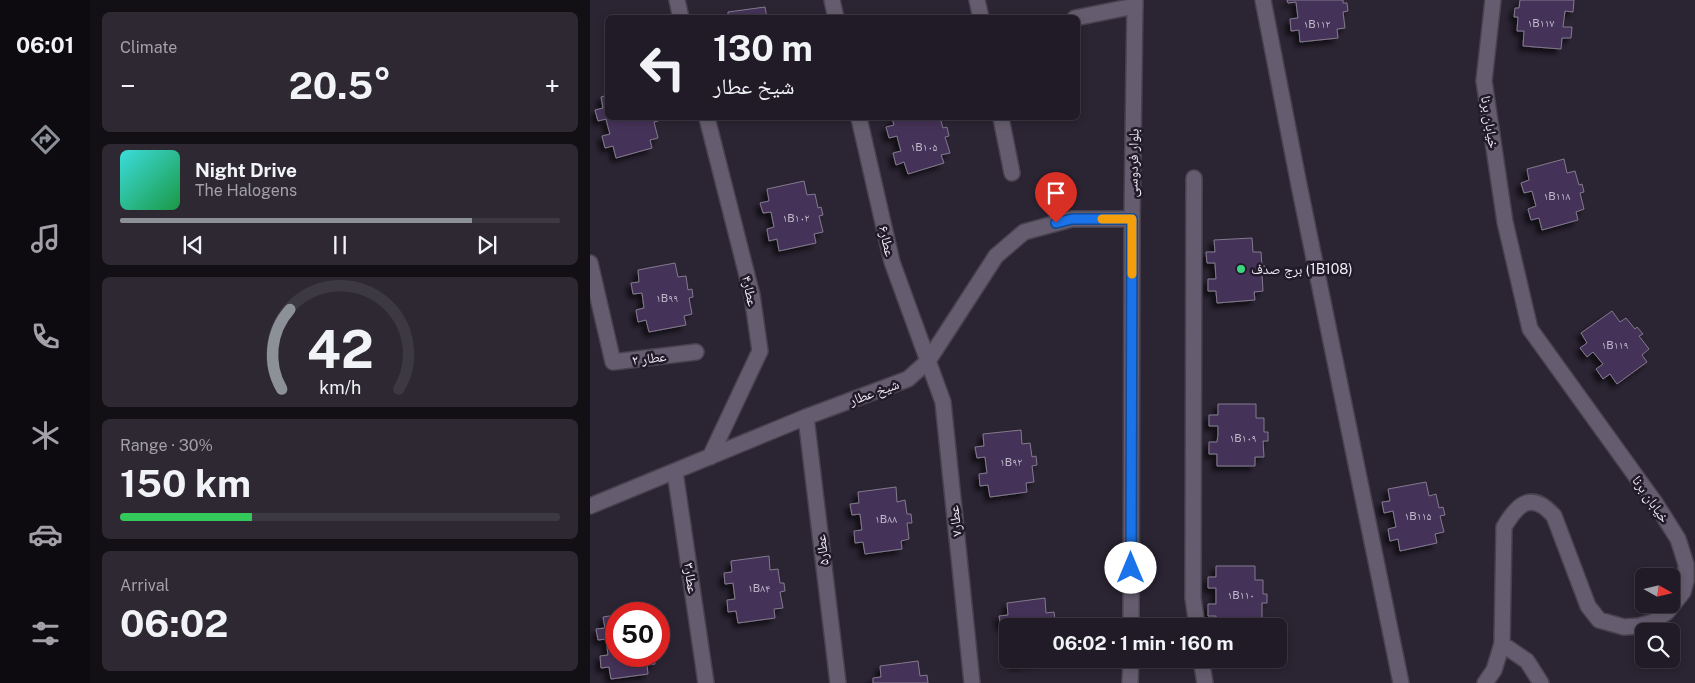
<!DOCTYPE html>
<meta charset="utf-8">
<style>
:root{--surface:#201b26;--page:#2d2832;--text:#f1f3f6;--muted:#a2a1a7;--line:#3d3943;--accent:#8c9099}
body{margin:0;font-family:"Public Sans","Noto Naskh Arabic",sans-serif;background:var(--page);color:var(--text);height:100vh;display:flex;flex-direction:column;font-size:19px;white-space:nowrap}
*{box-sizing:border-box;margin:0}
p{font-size:16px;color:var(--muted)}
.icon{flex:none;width:28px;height:28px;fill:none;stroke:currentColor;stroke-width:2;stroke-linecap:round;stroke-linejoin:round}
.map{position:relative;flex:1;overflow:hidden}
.details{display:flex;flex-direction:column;gap:12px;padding:12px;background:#120f15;width:500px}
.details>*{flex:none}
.guide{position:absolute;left:15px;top:15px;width:475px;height:105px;border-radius:8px;box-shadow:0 2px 8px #0003,0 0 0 1px var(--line);background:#201b26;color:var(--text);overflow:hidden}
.needle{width:32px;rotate:98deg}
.tools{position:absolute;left:1045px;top:568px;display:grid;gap:10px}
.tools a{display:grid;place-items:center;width:45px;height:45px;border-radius:8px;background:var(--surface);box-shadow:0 2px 8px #0003,0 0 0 1px var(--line);font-size:25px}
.speed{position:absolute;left:15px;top:602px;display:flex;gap:10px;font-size:25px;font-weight:700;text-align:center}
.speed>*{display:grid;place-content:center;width:65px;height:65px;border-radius:50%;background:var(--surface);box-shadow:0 2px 8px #0003,0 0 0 1px var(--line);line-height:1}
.speed .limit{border:8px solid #d22;background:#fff;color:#111}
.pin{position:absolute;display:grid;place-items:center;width:42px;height:42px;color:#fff;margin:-51px -21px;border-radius:50% 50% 50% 0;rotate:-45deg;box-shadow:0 0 5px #0007}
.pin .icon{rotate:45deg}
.me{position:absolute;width:55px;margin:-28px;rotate:0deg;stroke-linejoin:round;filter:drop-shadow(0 0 4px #0008)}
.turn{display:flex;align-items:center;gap:18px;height:105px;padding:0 25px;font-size:22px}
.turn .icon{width:65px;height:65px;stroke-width:2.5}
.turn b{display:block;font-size:35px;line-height:42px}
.big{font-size:38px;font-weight:700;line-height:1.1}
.details .widget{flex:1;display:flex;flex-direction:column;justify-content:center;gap:8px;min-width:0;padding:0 18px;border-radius:8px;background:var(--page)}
.details .dial{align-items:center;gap:0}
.dial svg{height:130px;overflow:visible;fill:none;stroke:var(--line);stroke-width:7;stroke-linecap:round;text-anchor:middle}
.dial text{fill:var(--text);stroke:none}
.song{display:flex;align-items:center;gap:15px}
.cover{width:60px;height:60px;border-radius:8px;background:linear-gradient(135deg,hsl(180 70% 55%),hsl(140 70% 35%))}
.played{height:5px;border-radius:2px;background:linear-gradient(90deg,var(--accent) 80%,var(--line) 80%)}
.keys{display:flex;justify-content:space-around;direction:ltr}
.heat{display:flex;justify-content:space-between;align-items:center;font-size:28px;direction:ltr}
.charge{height:8px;border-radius:4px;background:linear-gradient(90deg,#34c759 30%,var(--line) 0)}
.trip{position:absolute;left:409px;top:618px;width:288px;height:50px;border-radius:8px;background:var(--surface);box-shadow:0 2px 8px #0003,0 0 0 1px var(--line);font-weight:700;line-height:50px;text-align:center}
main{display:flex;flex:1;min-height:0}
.tabs{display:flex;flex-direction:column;width:90px;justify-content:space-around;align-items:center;background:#0d0b0f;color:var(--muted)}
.tabs .icon{width:35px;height:35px}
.tabs .current{color:var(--accent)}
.tabs b{font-size:22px;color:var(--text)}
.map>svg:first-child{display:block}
.building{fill:#443258;stroke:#827a8d;filter:url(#shadow)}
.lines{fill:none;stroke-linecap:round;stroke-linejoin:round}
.street-casing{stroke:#48424f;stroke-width:18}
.secondary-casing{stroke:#48424f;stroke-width:18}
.street{stroke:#655d6f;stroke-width:15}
.secondary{stroke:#655d6f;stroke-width:15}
.route-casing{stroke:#114b97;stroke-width:12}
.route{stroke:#1a73e8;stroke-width:9}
.slow{stroke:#f59e0b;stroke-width:9}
.poi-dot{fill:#3bd77f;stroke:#211a29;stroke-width:2}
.labels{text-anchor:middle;stroke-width:5;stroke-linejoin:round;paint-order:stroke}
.number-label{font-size:11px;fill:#c4bcce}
.street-label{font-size:14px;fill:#efeaf5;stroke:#211a29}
.poi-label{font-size:14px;fill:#efeaf5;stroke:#211a29;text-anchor:start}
</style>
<main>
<nav class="tabs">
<b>06:01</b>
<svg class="icon current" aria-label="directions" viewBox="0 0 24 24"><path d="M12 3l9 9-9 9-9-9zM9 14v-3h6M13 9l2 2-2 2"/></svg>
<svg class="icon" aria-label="music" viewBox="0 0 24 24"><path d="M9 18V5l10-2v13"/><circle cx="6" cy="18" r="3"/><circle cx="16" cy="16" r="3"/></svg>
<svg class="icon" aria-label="phone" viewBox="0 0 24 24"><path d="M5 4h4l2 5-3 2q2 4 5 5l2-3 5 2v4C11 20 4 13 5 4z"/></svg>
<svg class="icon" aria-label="climate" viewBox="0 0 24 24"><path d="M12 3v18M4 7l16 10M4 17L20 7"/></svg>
<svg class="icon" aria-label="car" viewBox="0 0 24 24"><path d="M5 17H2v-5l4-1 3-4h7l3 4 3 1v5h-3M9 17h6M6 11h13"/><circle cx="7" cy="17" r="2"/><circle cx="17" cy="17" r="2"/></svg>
<svg class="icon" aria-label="filters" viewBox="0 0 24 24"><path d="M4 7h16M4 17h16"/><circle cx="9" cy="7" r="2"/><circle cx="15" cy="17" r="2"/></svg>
</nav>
<section class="details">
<div class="widget"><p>Climate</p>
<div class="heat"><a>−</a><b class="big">20.5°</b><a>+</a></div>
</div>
<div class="widget">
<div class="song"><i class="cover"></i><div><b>Night Drive</b><p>The Halogens</p></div></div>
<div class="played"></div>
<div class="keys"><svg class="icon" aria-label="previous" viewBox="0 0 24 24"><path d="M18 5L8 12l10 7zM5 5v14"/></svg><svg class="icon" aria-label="pause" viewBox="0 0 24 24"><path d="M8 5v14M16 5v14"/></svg><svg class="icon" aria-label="next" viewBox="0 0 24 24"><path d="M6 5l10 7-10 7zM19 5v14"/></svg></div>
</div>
<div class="widget dial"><svg viewBox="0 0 100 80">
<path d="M14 69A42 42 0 1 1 86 69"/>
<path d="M14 69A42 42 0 0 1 19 20" stroke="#8c9099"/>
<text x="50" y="56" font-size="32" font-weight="700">42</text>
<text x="50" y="72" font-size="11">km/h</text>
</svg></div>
<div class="widget"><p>Range · 30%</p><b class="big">150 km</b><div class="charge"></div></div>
<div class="widget"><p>Arrival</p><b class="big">06:02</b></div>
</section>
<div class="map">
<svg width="1105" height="683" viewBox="0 0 1105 683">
<defs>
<filter id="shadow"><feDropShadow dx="-4.5" dy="4.5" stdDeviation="2.5" flood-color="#0009"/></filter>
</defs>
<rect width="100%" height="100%" fill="#2b2433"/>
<!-- building -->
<path class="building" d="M697,0H753V3H757L758,11L753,12L755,28L747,29L748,38L710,42L709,30L701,31L700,19L708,18L706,2L698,3Z
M930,0H984L983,12L975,11L973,27H982L981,38H972L971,49L933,46L934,31H927L928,17H924L925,8H929Z
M175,7L177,18H138V12Z
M18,95V118H67L68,121L64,122L68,138L60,140L62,148L26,158L23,146L15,148L12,136L20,134L18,127L16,119L8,121L5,110L13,108L11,97Z
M302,118H350L353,128L357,127L359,136L355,137L360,153L351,155L354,163L318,174L314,162L306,165L303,153L311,151L309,144L307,136L299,138L296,127L304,125Z
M974,159L977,173L985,171L989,185L992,184L994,192L990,193L994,209L986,212L988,220L952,230L949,218L941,220L938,209L946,206L942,191L934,193L931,183L939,180L937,169Z
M214,181L217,195L225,194L228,208L231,207L233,215L229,216L233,232L224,234L226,243L189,251L187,239L179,241L177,229L184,227L181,212L173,213L170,203L179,201L177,189Z
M662,238L663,252H671L672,266H675L676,274H672L673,291L664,292L665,300L627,303L626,291H618V279H626L625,263H617L616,252H625L624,240Z
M85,263L88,277L96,276L98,290L102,289L103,297L99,298L102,314L94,316L96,325L59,332L56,320L48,322L46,310L54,308L52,293L43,294L41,283L49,282L48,270Z
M1022,311L1030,322L1036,318L1045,329L1047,327L1053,334L1049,336L1059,349L1052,355L1057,362L1027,384L1020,374L1013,379L1006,369L1013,364L1003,352L997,357L990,348L997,343L991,333Z
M628,404H666V418H674V432H678V441H673L674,457H665V466H627V454H619V442H627L628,435V426H619V415H628Z
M431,430L432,444L440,443L442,457L446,456L447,465L442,466L444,482L436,483L437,492L400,497L398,485L390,486L389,474L397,473L395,457L387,458L385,447L394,446L393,434Z
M836,482L839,496L846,494L849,508L853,507L855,515L850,516L854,532L845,534L847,543L810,551L808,539L800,541L798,529L806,527L803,511L794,513L792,502L800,501L798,489Z
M306,487L307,502L315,500L317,514H321L322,523H317L319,539L311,541L312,549L275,554L273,542L265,543L264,531L272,530L270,514L262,515L260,504L269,503L268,492Z
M179,556L180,570L188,569L190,583H194L195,591L190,592L193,608L184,609L185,618L148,623L146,611L138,612L137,600L145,599L143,583L135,584L134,573L142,572L141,561Z
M626,566H665V580H673V594H677V603H672V619H663V626H626V616H618V604H626V588H618V577H626Z
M455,598L456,613L464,612L466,626H470H411L409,616L418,615L417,603Z
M26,615V656H64L65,664L57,665L58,674L21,679L19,667L11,668L10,656L18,655L16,639L8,640L6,629L15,628L13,617Z
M423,659H461V660L424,665Z
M328,661L330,676L337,675L338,683H283V678L291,677L290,666Z"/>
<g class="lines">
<defs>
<path id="street" d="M87,0L91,18
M242,0L246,18
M387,0L391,18
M673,0L709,185L811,683
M485,18L545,6
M117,118L162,295L170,351L120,457
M269,118L302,262L353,402L382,683
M411,118L422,173
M604,178L603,598L607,626
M0,263L23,362L106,352
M216,417L248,683
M85,472L116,683
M0,506L216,417L318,379L338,361L406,256L434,232L482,219H542
M912,644L937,661L951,683
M611,659L615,683
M895,683L904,670L912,644L914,527C928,503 942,491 964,516L998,606L1009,620L1034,627L1049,626L1063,622L1077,612L1093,592L1096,581V564L1088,539L1066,504L940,329L915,222L894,81L903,0"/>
<path id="secondary" d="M541,626L542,219L545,0
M540,683L541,659"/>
</defs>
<!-- street casing -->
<use href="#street" class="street-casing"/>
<!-- secondary casing -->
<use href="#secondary" class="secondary-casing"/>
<!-- street -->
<use href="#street" class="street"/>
<!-- secondary -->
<use href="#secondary" class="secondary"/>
</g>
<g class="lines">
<defs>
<path id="route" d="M466,223L482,219H542L541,568"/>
</defs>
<!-- route casing -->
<use href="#route" class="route-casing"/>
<!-- route -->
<use href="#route" class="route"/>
<!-- slow -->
<path class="slow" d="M512,219H542V274"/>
</g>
<!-- markers -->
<circle class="poi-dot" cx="651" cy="269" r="5"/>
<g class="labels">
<!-- number labels -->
<g class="number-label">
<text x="951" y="27">۱B۱۱۷</text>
<text x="727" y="28">۱B۱۱۲</text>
<text x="334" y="151">۱B۱۰۵</text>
<text x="967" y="200">۱B۱۱۸</text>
<text x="206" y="222">۱B۱۰۲</text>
<text x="77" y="302">۱B۹۹</text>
<text x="1025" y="349">۱B۱۱۹</text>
<text x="653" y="442">۱B۱۰۹</text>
<text x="421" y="466">۱B۹۲</text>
<text x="828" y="520">۱B۱۱۵</text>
<text x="296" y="523">۱B۸۸</text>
<text x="169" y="592">۱B۸۴</text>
<text x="651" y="599">۱B۱۱۰</text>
</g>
<!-- street labels -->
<g class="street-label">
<text transform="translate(900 122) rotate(81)" y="5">خیابان برنا</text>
<text transform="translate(543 163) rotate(-89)" y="5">بلوار فردوسی</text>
<text transform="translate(297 241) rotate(77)" y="5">عطار۶</text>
<text transform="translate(160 291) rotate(78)" y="5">عطار۴</text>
<text transform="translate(59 358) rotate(-7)" y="5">عطار ۲</text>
<text transform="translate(284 392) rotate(-20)" y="5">شیخ عطار</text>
<text transform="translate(1061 499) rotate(55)" y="5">خیابان برنا</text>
<text transform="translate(365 521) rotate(-96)" y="5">عطار۷</text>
<text transform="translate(232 550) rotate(-97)" y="5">عطار۵</text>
<text transform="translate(101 578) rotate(82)" y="5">عطار۳</text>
</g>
<!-- poi labels -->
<g class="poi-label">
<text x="661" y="274">برج صدف (1B108)</text>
</g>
</g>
</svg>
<div class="tools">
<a><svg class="needle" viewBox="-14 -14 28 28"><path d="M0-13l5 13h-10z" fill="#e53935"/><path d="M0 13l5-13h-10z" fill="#a2a1a7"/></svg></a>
<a><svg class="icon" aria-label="search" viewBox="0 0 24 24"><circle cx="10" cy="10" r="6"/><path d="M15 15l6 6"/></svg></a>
</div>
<div class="speed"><div class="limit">50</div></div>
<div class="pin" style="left:466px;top:223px;background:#d93025"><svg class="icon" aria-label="arrive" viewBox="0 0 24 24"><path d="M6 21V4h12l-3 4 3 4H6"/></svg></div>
<svg class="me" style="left:541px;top:568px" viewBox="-20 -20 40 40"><circle r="19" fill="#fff"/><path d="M0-13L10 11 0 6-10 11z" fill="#1a73e8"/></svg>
<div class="trip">06:02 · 1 min · 160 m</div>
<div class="guide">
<div class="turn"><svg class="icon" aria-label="left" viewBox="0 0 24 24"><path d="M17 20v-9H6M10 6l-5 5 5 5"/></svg><div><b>130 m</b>شیخ عطار</div></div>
</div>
</div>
</main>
